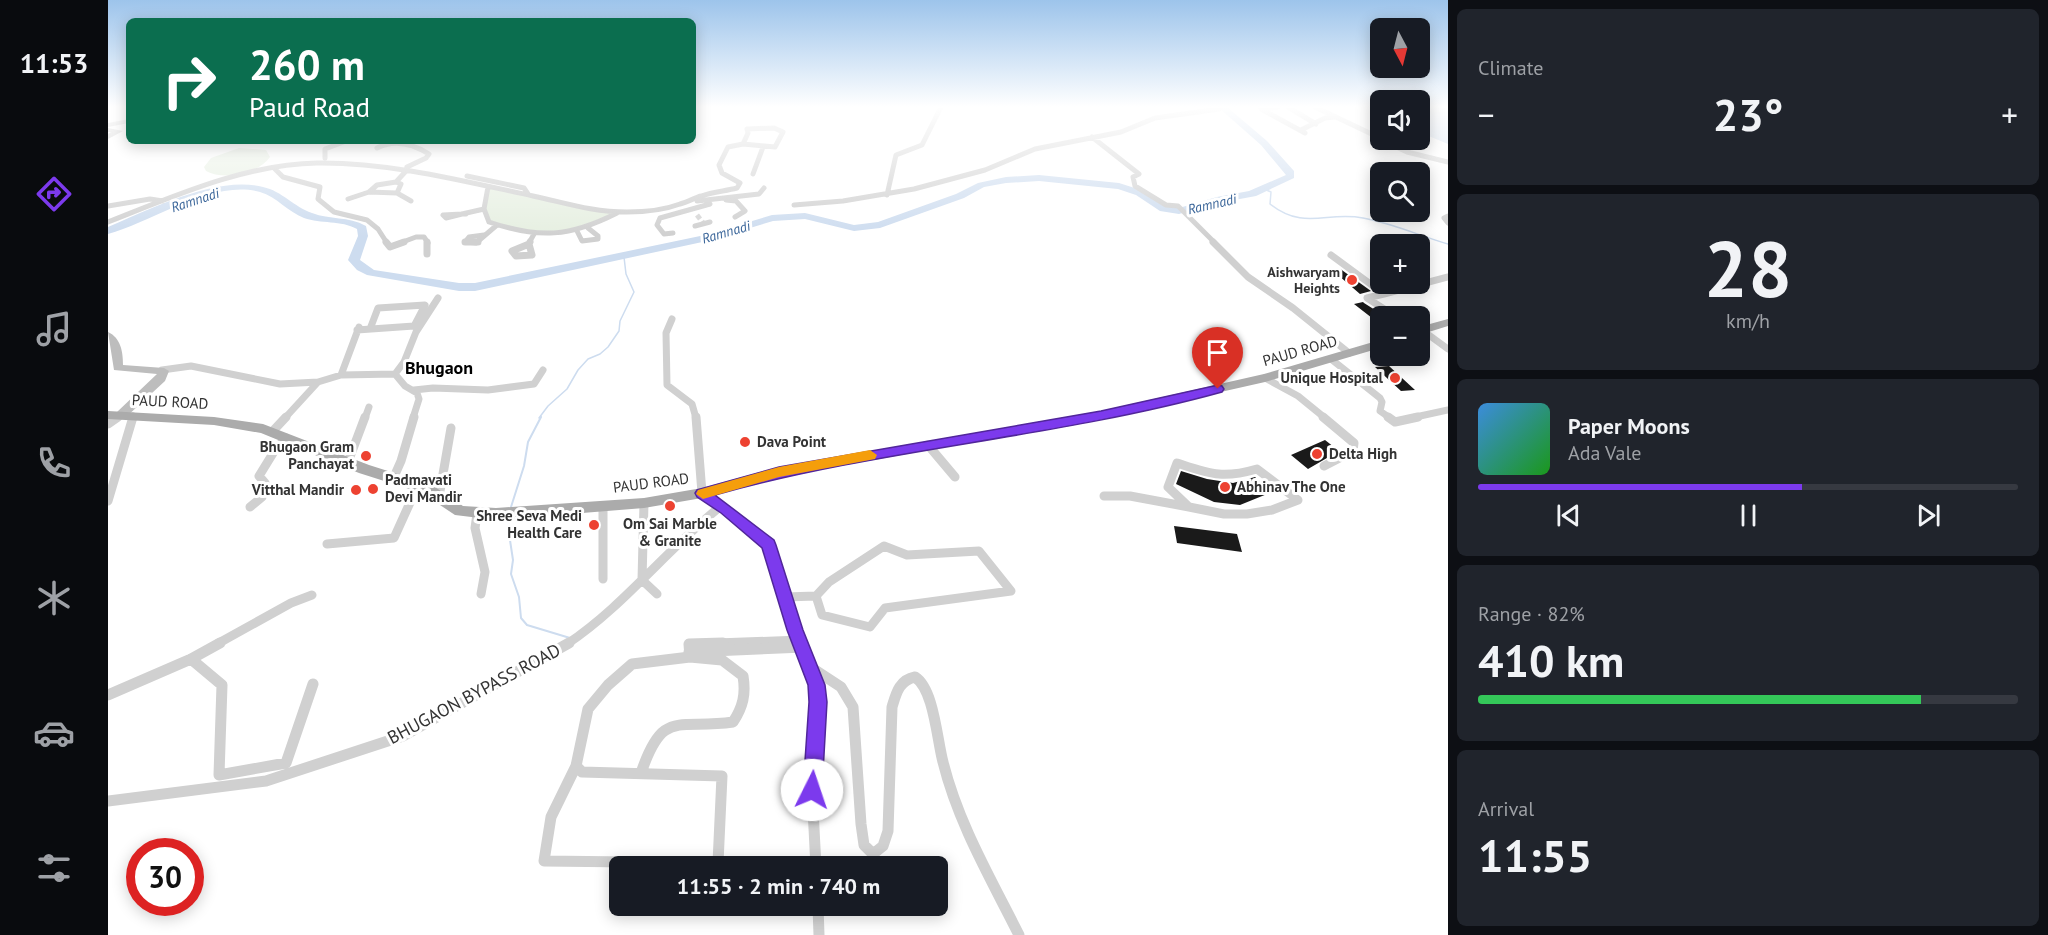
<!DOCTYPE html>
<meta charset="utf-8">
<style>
:root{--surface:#171b24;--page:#20242c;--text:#f1f3f6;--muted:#9ea1a6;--line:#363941;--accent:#7c3aed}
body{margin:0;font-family:"PT Sans",sans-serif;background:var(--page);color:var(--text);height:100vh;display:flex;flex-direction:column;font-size:22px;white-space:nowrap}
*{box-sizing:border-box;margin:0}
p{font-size:20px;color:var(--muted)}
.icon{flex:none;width:33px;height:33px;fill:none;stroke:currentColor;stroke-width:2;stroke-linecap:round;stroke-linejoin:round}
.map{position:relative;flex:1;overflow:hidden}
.side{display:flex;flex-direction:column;gap:9px;padding:9px;background:#0d0f14;width:600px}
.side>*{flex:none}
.guide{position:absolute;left:18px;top:18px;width:570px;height:126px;border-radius:9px;box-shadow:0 3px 15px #0003;background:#0b6e4f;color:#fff;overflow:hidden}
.needle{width:39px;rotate:173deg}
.tools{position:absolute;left:1262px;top:18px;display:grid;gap:12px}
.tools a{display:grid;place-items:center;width:60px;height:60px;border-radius:9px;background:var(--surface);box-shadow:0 3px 15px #0003;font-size:30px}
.speed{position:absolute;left:18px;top:838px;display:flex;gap:12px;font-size:30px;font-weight:700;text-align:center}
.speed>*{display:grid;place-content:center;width:78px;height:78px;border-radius:50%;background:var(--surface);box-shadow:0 3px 15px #0003;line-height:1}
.speed .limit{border:9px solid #d22;background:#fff;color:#111}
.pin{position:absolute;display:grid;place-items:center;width:51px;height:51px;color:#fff;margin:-62px -26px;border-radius:50% 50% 50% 0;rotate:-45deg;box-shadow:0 0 6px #0007}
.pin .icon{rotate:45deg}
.me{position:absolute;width:66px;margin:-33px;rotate:4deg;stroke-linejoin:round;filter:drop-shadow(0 0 4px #0008)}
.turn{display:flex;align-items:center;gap:21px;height:126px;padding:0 24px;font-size:27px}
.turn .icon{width:78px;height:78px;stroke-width:2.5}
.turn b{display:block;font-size:42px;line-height:51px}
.big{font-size:45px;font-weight:700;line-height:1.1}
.side .tile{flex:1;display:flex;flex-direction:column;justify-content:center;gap:9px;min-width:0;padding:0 21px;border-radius:9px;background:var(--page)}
.side .dial{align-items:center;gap:0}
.dial b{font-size:78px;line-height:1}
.song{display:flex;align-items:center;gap:18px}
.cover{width:72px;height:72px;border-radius:9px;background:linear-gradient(135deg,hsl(210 70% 55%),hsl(120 70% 35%))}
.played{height:6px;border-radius:3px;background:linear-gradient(90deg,var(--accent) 60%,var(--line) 60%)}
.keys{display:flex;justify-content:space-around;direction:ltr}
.heat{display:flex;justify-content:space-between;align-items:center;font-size:33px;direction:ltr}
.charge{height:9px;border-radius:4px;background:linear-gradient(90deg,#34c759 82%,var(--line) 0)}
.trip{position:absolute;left:501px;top:856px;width:339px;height:60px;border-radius:9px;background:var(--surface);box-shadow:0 3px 15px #0003;font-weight:700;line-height:60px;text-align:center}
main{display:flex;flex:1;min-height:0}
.dock{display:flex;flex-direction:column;width:108px;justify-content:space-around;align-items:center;background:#090b0e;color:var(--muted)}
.dock .icon{width:42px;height:42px}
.dock .current{color:var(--accent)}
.dock b{font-size:27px;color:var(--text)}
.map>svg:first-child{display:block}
.green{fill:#e6efe1}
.water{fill:#cddcef}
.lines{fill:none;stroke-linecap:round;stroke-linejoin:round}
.stream-far1{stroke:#cddcef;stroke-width:1.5}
.stream{stroke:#cddcef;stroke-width:2}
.river{fill:#cddcef;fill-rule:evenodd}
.building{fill:#1a1a1a}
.street-tunnel{stroke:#d6d6d6;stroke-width:5;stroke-dasharray:5 3;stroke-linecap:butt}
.street-far3{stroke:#d0d0d0;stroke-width:5}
.street-far2{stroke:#d0d0d0;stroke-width:7}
.street-far1{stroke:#d0d0d0;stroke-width:9}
.street{stroke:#d0d0d0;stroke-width:11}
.secondary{fill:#bdbdbd;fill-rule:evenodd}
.primary{fill:#ababab;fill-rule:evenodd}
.route{fill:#7c3aed;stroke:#51269a;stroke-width:1.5}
.slow{fill:#f59e0b}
.poi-dot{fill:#ed4231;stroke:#fff;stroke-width:2}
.labels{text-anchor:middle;stroke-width:6;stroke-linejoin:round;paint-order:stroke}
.far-water-label{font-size:14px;font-style:italic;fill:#3b669a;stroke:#fff}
.far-poi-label{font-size:14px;font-weight:bold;fill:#333;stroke:#fff;text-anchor:end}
.street-label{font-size:15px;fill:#333;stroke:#fff}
.poi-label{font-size:15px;font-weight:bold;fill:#333;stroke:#fff;text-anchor:end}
.quarter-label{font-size:18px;font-weight:bold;fill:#000;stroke:#fff}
.near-street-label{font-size:18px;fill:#333;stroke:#fff}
</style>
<main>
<nav class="dock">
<b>11:53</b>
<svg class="icon current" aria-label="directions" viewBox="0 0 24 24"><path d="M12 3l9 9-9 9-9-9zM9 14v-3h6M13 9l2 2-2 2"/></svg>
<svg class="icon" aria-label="music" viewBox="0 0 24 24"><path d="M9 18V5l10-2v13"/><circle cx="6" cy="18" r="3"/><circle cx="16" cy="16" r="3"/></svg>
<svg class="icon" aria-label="phone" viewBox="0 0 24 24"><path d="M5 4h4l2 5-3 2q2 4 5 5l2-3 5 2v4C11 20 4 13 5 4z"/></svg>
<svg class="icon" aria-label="climate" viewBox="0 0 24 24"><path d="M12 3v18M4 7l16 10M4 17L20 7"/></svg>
<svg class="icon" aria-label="car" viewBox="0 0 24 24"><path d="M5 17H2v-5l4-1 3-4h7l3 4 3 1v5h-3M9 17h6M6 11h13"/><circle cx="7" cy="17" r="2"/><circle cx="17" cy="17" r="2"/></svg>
<svg class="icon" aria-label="filters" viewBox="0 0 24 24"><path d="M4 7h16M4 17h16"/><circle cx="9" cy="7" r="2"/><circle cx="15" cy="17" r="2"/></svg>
</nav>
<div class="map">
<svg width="1340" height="935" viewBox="0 0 1340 935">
<rect width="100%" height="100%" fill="#fff"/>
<!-- green -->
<path class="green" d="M131,148L158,150L162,157C150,174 116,181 98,171L96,167L103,158Z
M380,187L510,213C463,239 431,241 381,222L376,209Z"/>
<!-- water -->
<path class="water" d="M1311,107H1340V144L1311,132Z"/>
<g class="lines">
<!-- stream-far1 -->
<path class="stream-far1" d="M1156,189L1163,192L1162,204C1197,231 1218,211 1255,218C1284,223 1312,236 1340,244
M431,418L440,406L459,389L470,370L480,359L492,354L500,347L511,331L512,321L526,292L518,274L516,257"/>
<!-- stream -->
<path class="stream" d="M403,507L416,466L420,442L433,417
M402,519L400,527L405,560L403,574L411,597L413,618L419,625L462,638"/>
<!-- river -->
<path class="river" d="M1110,107H1119L1159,141L1186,171V178L1148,196L1110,203L1071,214L1052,211L1028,195L1010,189L931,181L898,183L876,187L856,198L772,228L746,231L697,219L665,221L599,241L367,291H351L259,275L249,270L240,260L250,236L249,229C233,220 213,224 196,218C180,212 169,197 152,192C104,179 45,222 0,234V227C43,209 109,175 155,187C174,191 186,207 204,213C222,220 240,216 258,226L260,236L252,260L266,270L351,283H367L597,235L664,215L697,213L746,225L770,222L848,194L870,183L898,177L931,175L1011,183L1036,191L1059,206L1071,208L1109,197L1141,191L1178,175L1153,145Z"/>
</g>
<!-- building -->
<path class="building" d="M1231,268L1263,291L1252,294L1223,269Z
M1255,302L1256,303L1275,315L1264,318L1246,304Z
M1281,366L1307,390L1293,391L1267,367Z
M1217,440L1231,451L1200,469L1183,455Z
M1073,471L1099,479L1125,483L1147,477L1164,492L1132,505L1106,502L1068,484Z
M1066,526L1129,534L1134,552L1069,543Z"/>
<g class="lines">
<!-- street-tunnel -->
<path class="street-tunnel" d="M589,215L596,224"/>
<!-- street-far3 -->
<path class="street-far3" d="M1170,107L1153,109L1197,133
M1180,107L1208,124
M1207,107L1272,138
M666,128L675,132L667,147L635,144L640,133L639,129Z
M1193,130L1217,118L1227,117
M984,137L1031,174L1025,177L1027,186L1058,205L1070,206L1107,243
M1274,140L1299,152L1340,162
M269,148C286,139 305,144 321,154L318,158L299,167
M217,158V149L238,141
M167,169L175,177L212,187L210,199L226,212L259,220L270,229L279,243
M645,174L655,147
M359,176L416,188L420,194
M288,182L293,184L289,193L261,192L269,185Z
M288,182L298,171
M380,187L376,209L381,222C431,239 462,237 509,213
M289,193L303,201
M779,195L788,155L814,145L833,107
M240,199L261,192
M618,200L628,201L637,211L627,217
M589,201L651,194L656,188
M686,205L735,201L806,189L877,170L927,149L1013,132L1047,118L1111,109V107
M0,206L42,199L55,201
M354,214L338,218L335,215Z
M354,214L376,209
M354,214H358
M1340,216L1336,218L1340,223
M0,222C66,196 138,164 209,163C281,162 355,181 425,196C458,203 484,212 519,212C536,212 556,210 572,204C580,202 586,198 593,196C605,192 617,191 629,188L632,183L614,173L611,165L620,147L635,144
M587,226L602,222
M469,231L474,241L490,239V236L480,228
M565,233L556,234L549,225L552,218L602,204
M376,235L361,237L357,242L368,243L389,225
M292,243L308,237H316L320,243
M421,243L426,234"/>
<!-- street-far2 -->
<path class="street-far2" d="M278,242L282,247L296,242
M357,242H370
M1105,242L1140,277L1185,308L1241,353
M421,244L424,255L408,256L404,251Z
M421,244L422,242
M319,254V242
M1223,255L1276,294L1259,298L1287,316
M1276,294L1340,277
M564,319L558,333L559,385L584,404L588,418
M249,330L306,326L317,305L270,308L262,329
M1314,330L1340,349
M1223,359L1272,398L1274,402L1272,411L1282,418
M54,370L83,366L172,384L210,382L177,418
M287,374L296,362L308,332L330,298
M233,375L251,327
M1157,378L1190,396L1217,418
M210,382L233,375L287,374L297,386L309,393L311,399L305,418
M306,390L325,388L380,390L426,384L435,370
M8,418L13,415
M24,418L25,416
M257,418L261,407
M1303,418L1340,410"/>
<!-- street-far1 -->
<path class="street-far1" d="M588,417L594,493L618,509L661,545L693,644
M1215,417L1246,443L1245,451L1216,466
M1280,417L1287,422L1310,417
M0,424L10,417
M164,432L178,417
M820,445L847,477
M240,462L257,417
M1069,463C1103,474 1114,479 1149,469L1190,500L1164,510L1139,514H1116L1081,507L1060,487Z
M285,479L293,461L306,417
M996,496H1022L1081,507
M331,497L343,428
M0,501L25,417
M536,503L534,580L549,594
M495,506V579
M142,507L154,497L157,483L151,476L167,450L178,438
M369,514L367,528L377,572L373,594
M219,544L286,538L310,485
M776,546L799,555L871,551L903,591L777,608L762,627L714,615L708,596L721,582Z
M677,597L708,596
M109,644L183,603L204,595
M459,644C516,606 559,549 613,506
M581,644L693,640"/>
<!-- street -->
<path class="street" d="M693,643L704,668L710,702L704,790L708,867
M581,652L696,647
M83,659L114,685L111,775L178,763L205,684
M704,668L733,687L745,707L753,824L756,845L765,854L775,846L780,831L784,707C788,694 791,680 807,677C826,689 829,740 835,762C850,823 883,879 911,935
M0,695L83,659L112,643
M468,766L474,772L614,776L610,863L436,861L443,817Z
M468,766L480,709L500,685L524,664L582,657L581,644L615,643
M533,773C555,708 569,730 625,722C635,707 638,694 635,676L614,660L582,657
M0,801L158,781L295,736L461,643
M710,906L711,935"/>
<!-- secondary -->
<path class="secondary" d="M21,119V123L0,127V123Z
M0,128L15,131L0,139V134L3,132H0Z
M0,332C13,338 15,352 15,365L56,368L61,371L57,381L17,418H9L7,415L9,412L49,374L6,370Z"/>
<!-- primary -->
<path class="primary" d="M1340,319V326L1311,335V327Z
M1272,340V348L1157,382L993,419L671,477L594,498L536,508L388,520L347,515L314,493L251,473L153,433L106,425L0,419V411L106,417L155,424L261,465L324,485L355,506L388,508L536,498L594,488L671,467L993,411L1156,374Z"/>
</g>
<!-- sky -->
<linearGradient id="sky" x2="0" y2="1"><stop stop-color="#9dc4eb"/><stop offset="0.45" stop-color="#fff"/><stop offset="1" stop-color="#fff" stop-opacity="0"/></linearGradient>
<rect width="1340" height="237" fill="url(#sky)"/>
<!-- route -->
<path class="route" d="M1110,385L1114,386L1116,389L1114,392C948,438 774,448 607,495L666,540L668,545L695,630L717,685L719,702L714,790L711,797L704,799L697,797L695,790L701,702L700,685L679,630L654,548L613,513L589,497L587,493L589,490L671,467L993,411Z"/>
<!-- slow -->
<path class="slow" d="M762,450L769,455L767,459L671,477L595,499L588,494L590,490L671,467Z"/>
<!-- markers -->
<g class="poi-dot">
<circle cx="1244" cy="280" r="6"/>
<circle cx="1287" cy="378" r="6"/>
<circle cx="637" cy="442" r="6"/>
<circle cx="1209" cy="454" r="6"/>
<circle cx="258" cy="456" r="6"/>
<circle cx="1117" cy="487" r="6"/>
<circle cx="265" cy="489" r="6"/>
<circle cx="248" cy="490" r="6"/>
<circle cx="562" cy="506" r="6"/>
<circle cx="486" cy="525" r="6"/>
</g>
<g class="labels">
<!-- far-water labels -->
<g class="far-water-label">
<text transform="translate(87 200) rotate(-18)" y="5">Ramnadi</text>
<text transform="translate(1104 204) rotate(-13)" y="5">Ramnadi</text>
<text transform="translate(618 232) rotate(-16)" y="5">Ramnadi</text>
</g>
<!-- far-poi labels -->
<g class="far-poi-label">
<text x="1232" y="277">Aishwaryam<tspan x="1232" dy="16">Heights</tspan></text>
</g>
<!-- street labels -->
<g class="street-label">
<text transform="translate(1192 351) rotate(-16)" y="5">PAUD ROAD</text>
<text transform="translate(62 402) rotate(3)" y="5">PAUD ROAD</text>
<text transform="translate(543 483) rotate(-7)" y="5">PAUD ROAD</text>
</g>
<!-- poi labels -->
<g class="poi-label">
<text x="1275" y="383">Unique Hospital</text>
<text x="649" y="447" text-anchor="start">Dava Point</text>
<text x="246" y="452">Bhugaon Gram<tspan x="246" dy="17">Panchayat</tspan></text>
<text x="1221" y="459" text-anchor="start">Delta High</text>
<text x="277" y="485" text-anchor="start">Padmavati<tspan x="277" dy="17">Devi Mandir</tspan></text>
<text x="1129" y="492" text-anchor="start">Abhinav The One</text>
<text x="236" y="495">Vitthal Mandir</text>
<text x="474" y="521">Shree Seva Medi<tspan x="474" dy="17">Health Care</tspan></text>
<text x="562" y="529" text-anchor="middle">Om Sai Marble<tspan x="562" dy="17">&amp; Granite</tspan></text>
</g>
<!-- quarter labels -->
<g class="quarter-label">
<text x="331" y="374">Bhugaon</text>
</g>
<!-- near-street labels -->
<g class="near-street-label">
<text transform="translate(366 694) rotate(-28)" y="6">BHUGAON BYPASS ROAD</text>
</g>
</g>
</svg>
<div class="tools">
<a><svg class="needle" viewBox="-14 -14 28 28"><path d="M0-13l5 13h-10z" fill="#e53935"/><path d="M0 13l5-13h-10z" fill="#9ea1a6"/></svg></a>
<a><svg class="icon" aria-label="sound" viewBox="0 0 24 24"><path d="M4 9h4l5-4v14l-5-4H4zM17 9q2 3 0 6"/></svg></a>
<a><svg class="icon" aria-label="search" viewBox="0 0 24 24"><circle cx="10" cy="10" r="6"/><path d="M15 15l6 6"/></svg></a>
<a>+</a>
<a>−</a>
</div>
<div class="speed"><div class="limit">30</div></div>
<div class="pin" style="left:1110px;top:389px;background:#d93025"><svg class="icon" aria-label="arrive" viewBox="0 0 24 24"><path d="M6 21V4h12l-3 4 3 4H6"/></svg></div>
<svg class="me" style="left:704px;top:790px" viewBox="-20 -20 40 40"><circle r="19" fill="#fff"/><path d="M0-13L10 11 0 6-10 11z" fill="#7c3aed"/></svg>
<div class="trip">11:55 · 2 min · 740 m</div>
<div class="guide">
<div class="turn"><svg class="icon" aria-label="right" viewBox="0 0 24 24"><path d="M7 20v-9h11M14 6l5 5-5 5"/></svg><div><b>260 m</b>Paud Road</div></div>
</div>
</div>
<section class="side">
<div class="tile"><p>Climate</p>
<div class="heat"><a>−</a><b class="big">23°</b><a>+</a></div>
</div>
<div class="tile dial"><b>28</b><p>km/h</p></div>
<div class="tile">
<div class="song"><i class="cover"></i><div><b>Paper Moons</b><p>Ada Vale</p></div></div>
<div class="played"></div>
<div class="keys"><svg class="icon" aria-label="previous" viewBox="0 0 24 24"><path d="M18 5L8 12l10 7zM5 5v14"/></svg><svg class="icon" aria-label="pause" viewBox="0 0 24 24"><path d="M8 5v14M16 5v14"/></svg><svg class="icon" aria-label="next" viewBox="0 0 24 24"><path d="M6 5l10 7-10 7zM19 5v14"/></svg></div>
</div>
<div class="tile"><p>Range · 82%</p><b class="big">410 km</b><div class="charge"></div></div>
<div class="tile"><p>Arrival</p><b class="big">11:55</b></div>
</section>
</main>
